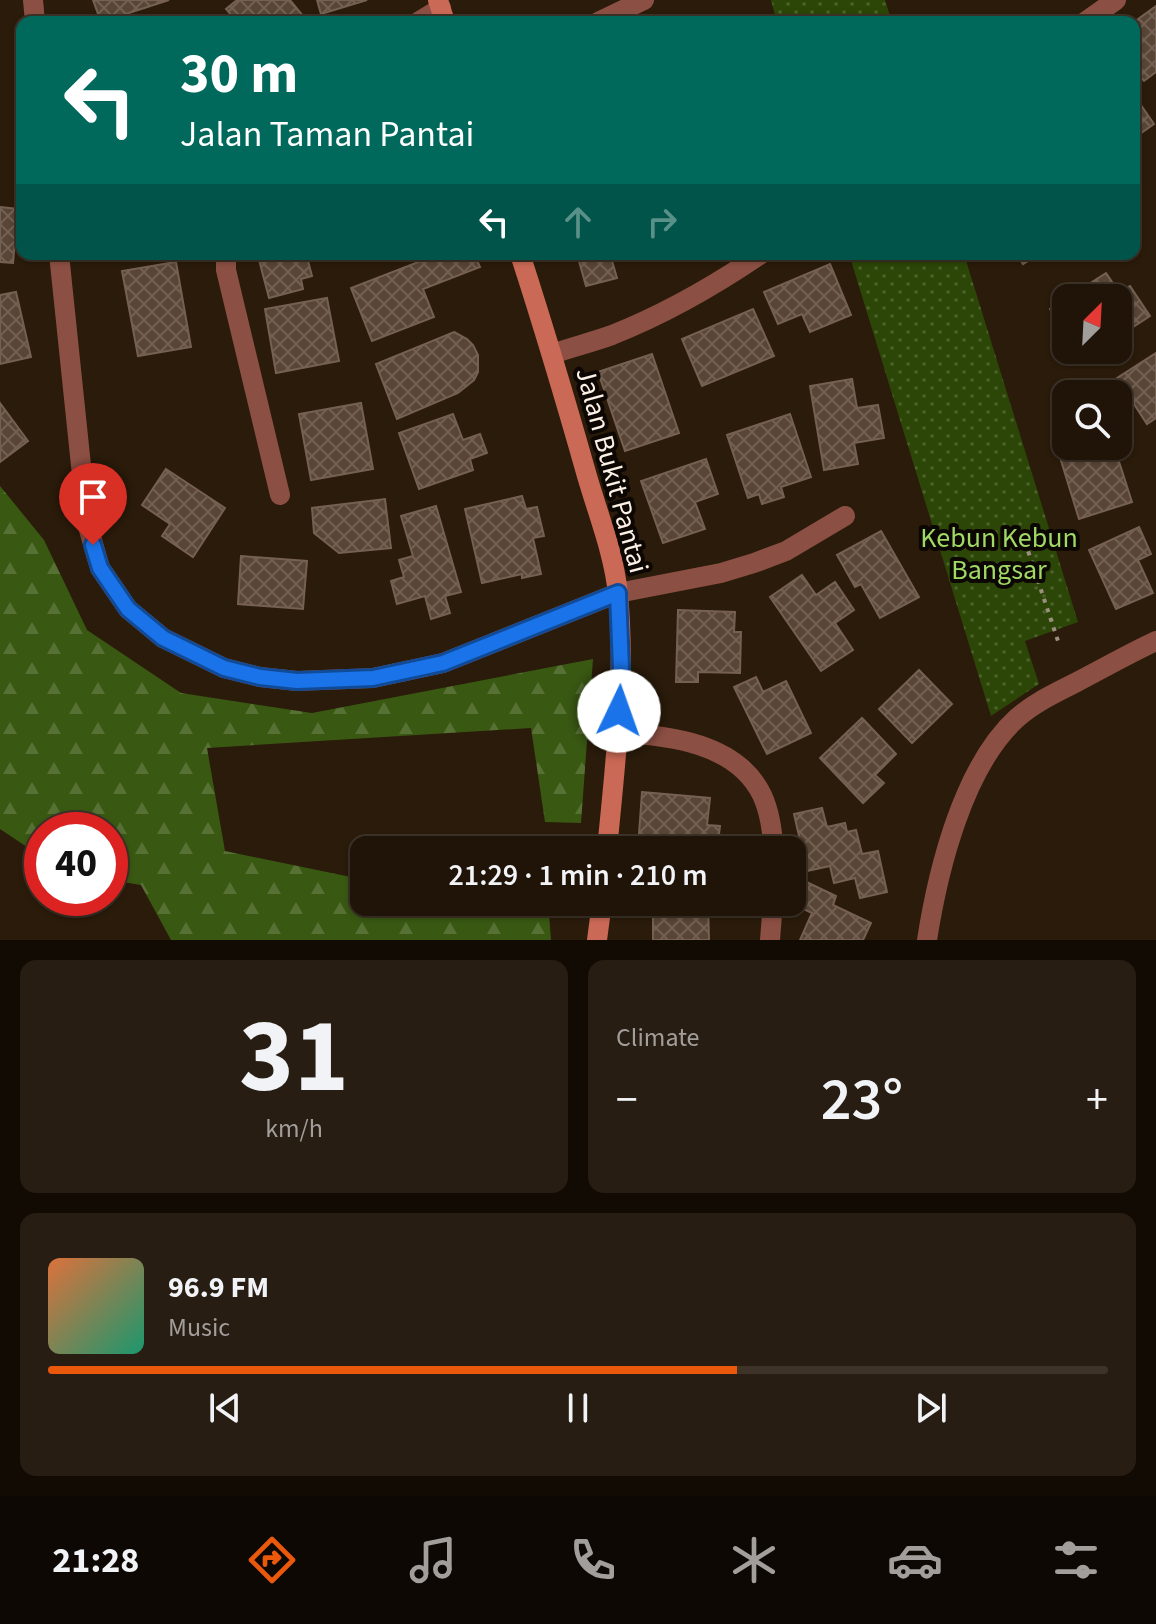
<!DOCTYPE html>
<meta charset="utf-8">
<style>
:root{--surface:#201408;--page:#281d12;--text:#f1f3f6;--muted:#a29e9c;--line:#3d3329;--accent:#ea580c}
body{margin:0;font-family:"Source Sans 3",sans-serif;background:var(--page);color:var(--text);height:100vh;display:flex;flex-direction:column;font-size:30px;white-space:nowrap}
*{box-sizing:border-box;margin:0}
p{font-size:26px;color:var(--muted)}
.icon{flex:none;width:44px;height:44px;fill:none;stroke:currentColor;stroke-width:2;stroke-linecap:round;stroke-linejoin:round}
.map{position:relative;height:940px;overflow:hidden}
.sheet{display:flex;flex-direction:column;gap:20px;padding:20px;background:#120b04;flex:1}
.sheet>*{flex:none}
.hud{position:absolute;left:16px;top:16px;width:1124px;height:244px;border-radius:16px;box-shadow:0 2px 6px #0004,0 0 0 2px var(--line);background:#00695c;color:#fff;overflow:hidden}
.needle{width:52px;rotate:24deg}
.buttons{position:absolute;left:1052px;top:284px;display:grid;gap:16px}
.buttons a{display:grid;place-items:center;width:80px;height:80px;border-radius:16px;background:var(--surface);box-shadow:0 2px 6px #0004,0 0 0 2px var(--line);font-size:40px}
.speed{position:absolute;left:24px;top:812px;display:flex;gap:16px;font-size:40px;font-weight:700;text-align:center}
.speed>*{display:grid;place-content:center;width:104px;height:104px;border-radius:50%;background:var(--surface);box-shadow:0 2px 6px #0004,0 0 0 2px var(--line);line-height:1}
.speed .limit{border:12px solid #d22;background:#fff;color:#111}
.pin{position:absolute;display:grid;place-items:center;width:68px;height:68px;color:#fff;margin:-82px -34px;border-radius:50% 50% 50% 0;rotate:-45deg;box-shadow:0 0 8px #0007}
.pin .icon{rotate:45deg}
.me{position:absolute;width:88px;margin:-44px;rotate:3deg;stroke-linejoin:round;filter:drop-shadow(0 0 6px #0008)}
.turn{display:flex;align-items:center;gap:28px;height:168px;padding:0 32px;font-size:36px}
.turn .icon{width:104px;height:104px;stroke-width:2.5}
.turn b{display:block;font-size:56px;line-height:68px}
.lanes{display:flex;align-items:center;height:76px;padding:0 32px;background:#0003;justify-content:center;gap:40px;direction:ltr}
.lanes .off{opacity:.35}
.big{font-size:60px;font-weight:600;line-height:1.1}
.sheet .tile{flex:1;display:flex;flex-direction:column;justify-content:center;gap:12px;min-width:0;padding:0 28px;border-radius:16px;background:var(--page)}
.sheet .dial{align-items:center;gap:0}
.dial b{font-size:104px;line-height:1}
.song{display:flex;align-items:center;gap:24px}
.cover{width:96px;height:96px;border-radius:12px;background:linear-gradient(135deg,hsl(20 70% 55%),hsl(160 70% 35%))}
.played{height:8px;border-radius:4px;background:linear-gradient(90deg,var(--accent) 65%,var(--line) 65%)}
.keys{display:flex;justify-content:space-around;direction:ltr}
.heat{display:flex;justify-content:space-between;align-items:center;font-size:44px;direction:ltr}
.sheet .tiles{flex:1;display:grid;gap:20px;grid-template-columns:1fr 1fr}
.tile:last-child{grid-column:span 2}
.trip{position:absolute;left:350px;top:836px;width:456px;height:80px;border-radius:16px;background:var(--surface);box-shadow:0 2px 6px #0004,0 0 0 2px var(--line);font-weight:600;line-height:80px;text-align:center}
.menu{display:flex;height:128px;justify-content:space-around;align-items:center;background:#0d0803;color:var(--muted)}
.menu .icon{width:56px;height:56px}
.menu .active{color:var(--accent)}
.menu b{font-size:36px;color:var(--text)}
.map>svg:first-child{display:block}
.grass{fill:url(#grass-dots)}
.forest{fill:url(#forest-firs)}
.building{fill:url(#building-cross-hatch);stroke:#756051;stroke-width:2}
.lines{fill:none;stroke-linecap:round;stroke-linejoin:round}
.path{stroke:#9c8f81;stroke-width:4;stroke-dasharray:4 6;stroke-linecap:butt}
.street{stroke:#8c4f43;stroke-width:20}
.secondary{stroke:#ca6955;stroke-width:20}
.route-casing{stroke:#114b97;stroke-width:20}
.route{stroke:#1a73e8;stroke-width:14}
.labels{text-anchor:middle;stroke-width:8;stroke-linejoin:round;paint-order:stroke}
.street-label{font-size:28px;fill:#fcf1e6;stroke:#0d0703}
.park-label{font-size:28px;fill:#a0d965;stroke:#0d0703}
</style>
<div class="map">
<svg width="1156" height="940" viewBox="0 0 1156 940">
<defs>
<pattern id="grass-dots" width="8" height="8" patternUnits="userSpaceOnUse" patternTransform="scale(2)"><rect width="8" height="8" fill="#2b4606"/><path d="M2 2h.1M6 6h.1" fill="none" stroke="#4b612a" stroke-width="1.8" stroke-linecap="round"/></pattern>
<pattern id="forest-firs" width="22" height="20" patternUnits="userSpaceOnUse" patternTransform="scale(2)"><rect width="22" height="20" fill="#395812"/><path d="M5 1l3.5 6h-7zM16 11l3.5 6h-7z" fill="#577034"/></pattern>
<pattern id="building-cross-hatch" width="8" height="8" patternUnits="userSpaceOnUse" patternTransform="scale(2)"><rect width="8" height="8" fill="#594536"/><path d="M0 0l8 8M0 8l8-8" fill="none" stroke="#726053"/></pattern>
</defs>
<rect width="100%" height="100%" fill="#2a1b0a"/>
<!-- grass -->
<path class="grass" d="M771,0H885L892,22H777Z
M849,254H964L1078,622L1025,641L1039,684L991,716Z"/>
<!-- forest -->
<path class="forest" d="M0,486L44,540L87,630L181,693L312,713L593,659L581,823L545,822L531,728L207,748L225,851L351,877L364,878V902H548L551,940H171L141,885L110,880V830H42V857L0,829Z"/>
<!-- building -->
<path class="building" d="M93,0H169L101,22Z
M237,0H290L308,22H237L226,9Z
M317,0H367L321,14Z
M1156,6V72L1144,81L1134,69V22Z
M1134,95L1154,124L1134,138Z
M0,207L18,209L13,263L0,262Z
M265,254H294L295,260L307,257L312,276L301,279L303,289L269,298L258,256Z
M439,254H474L480,267L423,289L434,317L372,341L351,288Z
M577,254H610L617,278L586,286Z
M1017,254H1039L1023,264Z
M176,262L191,347L138,356L122,271Z
M830,264L851,315L810,332L802,314L778,324L764,292Z
M1106,273L1119,292L1130,286L1150,316L1118,337V298H1067Z
M16,292L31,357L0,364V295Z
M327,298L339,361L276,373L265,309Z
M1066,299V333L1050,309Z
M753,309L774,356L702,386L682,339Z
M454,332L467,339L473,345L478,355V372L474,380L458,393L397,419L376,364Z
M1156,353V418L1147,424L1117,378Z
M652,354L679,433L625,451L598,372Z
M852,379L857,408L878,405L884,438L854,443L858,464L824,470L810,386Z
M0,403L28,441L0,462Z
M361,403L373,469L311,480L299,414Z
M453,414L463,440L480,434L487,453L470,459L473,470L419,489L399,433Z
M790,414L811,477L781,487L784,497L762,504L759,494L748,498L727,435Z
M1066,437V446H1090V448L1114,446L1132,502L1079,519L1055,441Z
M706,459L718,494L695,502L705,529L663,543L641,481Z
M166,469L225,508L193,557L162,536L170,524L142,505Z
M522,496L526,509L537,507L544,536L533,538L541,574L522,578V574L482,583L465,509Z
M385,499L391,548L339,553L314,533L312,508Z
M436,506L461,592L445,596L450,613L431,619L425,596L397,604L391,581L404,577L399,560L413,556L401,516Z
M1139,527L1151,554L1138,560L1153,593L1116,609L1089,550Z
M881,531L919,597L880,618L861,584L855,587L837,555Z
M241,556L307,561L303,609L238,604Z
M802,575L816,595L835,582L854,610L835,623L853,650L821,671L770,597Z
M678,610L735,612L734,632H741L740,673L698,672V682H676Z
M919,670L952,704L912,743L879,709Z
M756,677L763,692L786,681L811,733L767,754L734,687Z
M862,718L896,754L875,775L884,783L863,803L820,758Z
M642,792L710,798L707,825L720,826L717,850L638,848Z
M822,808L827,827L845,823L847,832L856,830L862,854L878,851L887,892L860,898L855,878L834,883L830,866L807,871L794,814Z
M796,877L836,896L833,905L871,923L863,940H800L812,913L789,902H792V885Z
M653,902H708L709,940H653Z"/>
<g class="lines">
<!-- path -->
<path class="path" d="M1025,542L1059,644"/>
<!-- street -->
<path class="street" d="M33,0L35,22
M418,22L441,8
M598,22L644,0
M1085,22L1116,0
M59,254L87,523L100,568L128,609L163,638L224,668L260,677L297,681L373,678L443,663L618,593L721,573L754,563L786,551L845,516
M226,254V270L280,495
M552,354C572,347 593,342 612,335C665,314 714,286 761,254
M618,733C668,735 737,743 762,795C770,812 772,831 774,850
M770,940L773,902
M927,940C938,870 963,767 1017,718C1034,703 1055,693 1075,683C1102,669 1128,654 1156,641"/>
<!-- secondary -->
<path class="secondary" d="M438,0L445,22
M520,254C544,328 566,402 587,476C598,514 614,554 618,594C626,679 615,765 607,850
M597,940L602,902"/>
</g>
<g class="lines">
<defs>
<path id="route" d="M93,545L100,568L128,609L163,638L224,668L260,677L297,681L373,678L443,663L618,593L621,668L619,711"/>
</defs>
<!-- route casing -->
<use href="#route" class="route-casing"/>
<!-- route -->
<use href="#route" class="route"/>
</g>
<g class="labels">
<!-- street labels -->
<g class="street-label">
<text transform="translate(613 470) rotate(75)" y="10">Jalan Bukit Pantai</text>
</g>
<!-- park labels -->
<g class="park-label">
<text x="999" y="547">Kebun Kebun<tspan x="999" dy="32">Bangsar</tspan></text>
</g>
</g>
</svg>
<div class="buttons">
<a><svg class="needle" viewBox="-14 -14 28 28"><path d="M0-13l5 13h-10z" fill="#e53935"/><path d="M0 13l5-13h-10z" fill="#a29e9c"/></svg></a>
<a><svg class="icon" aria-label="search" viewBox="0 0 24 24"><circle cx="10" cy="10" r="6"/><path d="M15 15l6 6"/></svg></a>
</div>
<div class="speed"><div class="limit">40</div></div>
<div class="pin" style="left:93px;top:545px;background:#d93025"><svg class="icon" aria-label="arrive" viewBox="0 0 24 24"><path d="M6 21V4h12l-3 4 3 4H6"/></svg></div>
<svg class="me" style="left:619px;top:711px" viewBox="-20 -20 40 40"><circle r="19" fill="#fff"/><path d="M0-13L10 11 0 6-10 11z" fill="#1a73e8"/></svg>
<div class="trip">21:29 · 1 min · 210 m</div>
<div class="hud">
<div class="turn"><svg class="icon" aria-label="left" viewBox="0 0 24 24"><path d="M17 20v-9H6M10 6l-5 5 5 5"/></svg><div><b>30 m</b>Jalan Taman Pantai</div></div>
<div class="lanes"><svg class="icon" aria-label="left" viewBox="0 0 24 24"><path d="M17 20v-9H6M10 6l-5 5 5 5"/></svg><svg class="icon off" aria-label="ahead" viewBox="0 0 24 24"><path d="M12 20V5M6 11l6-6 6 6"/></svg><svg class="icon off" aria-label="right" viewBox="0 0 24 24"><path d="M7 20v-9h11M14 6l5 5-5 5"/></svg></div>
</div>
</div>
<section class="sheet">
<div class="tiles">
<div class="tile dial"><b>31</b><p>km/h</p></div>
<div class="tile"><p>Climate</p>
<div class="heat"><a>−</a><b class="big">23°</b><a>+</a></div>
</div>
<div class="tile">
<div class="song"><i class="cover"></i><div><b>96.9 FM</b><p>Music</p></div></div>
<div class="played"></div>
<div class="keys"><svg class="icon" aria-label="previous" viewBox="0 0 24 24"><path d="M18 5L8 12l10 7zM5 5v14"/></svg><svg class="icon" aria-label="pause" viewBox="0 0 24 24"><path d="M8 5v14M16 5v14"/></svg><svg class="icon" aria-label="next" viewBox="0 0 24 24"><path d="M6 5l10 7-10 7zM19 5v14"/></svg></div>
</div>
</div>
</section>
<nav class="menu">
<b>21:28</b>
<svg class="icon active" aria-label="directions" viewBox="0 0 24 24"><path d="M12 3l9 9-9 9-9-9zM9 14v-3h6M13 9l2 2-2 2"/></svg>
<svg class="icon" aria-label="music" viewBox="0 0 24 24"><path d="M9 18V5l10-2v13"/><circle cx="6" cy="18" r="3"/><circle cx="16" cy="16" r="3"/></svg>
<svg class="icon" aria-label="phone" viewBox="0 0 24 24"><path d="M5 4h4l2 5-3 2q2 4 5 5l2-3 5 2v4C11 20 4 13 5 4z"/></svg>
<svg class="icon" aria-label="climate" viewBox="0 0 24 24"><path d="M12 3v18M4 7l16 10M4 17L20 7"/></svg>
<svg class="icon" aria-label="car" viewBox="0 0 24 24"><path d="M5 17H2v-5l4-1 3-4h7l3 4 3 1v5h-3M9 17h6M6 11h13"/><circle cx="7" cy="17" r="2"/><circle cx="17" cy="17" r="2"/></svg>
<svg class="icon" aria-label="filters" viewBox="0 0 24 24"><path d="M4 7h16M4 17h16"/><circle cx="9" cy="7" r="2"/><circle cx="15" cy="17" r="2"/></svg>
</nav>
